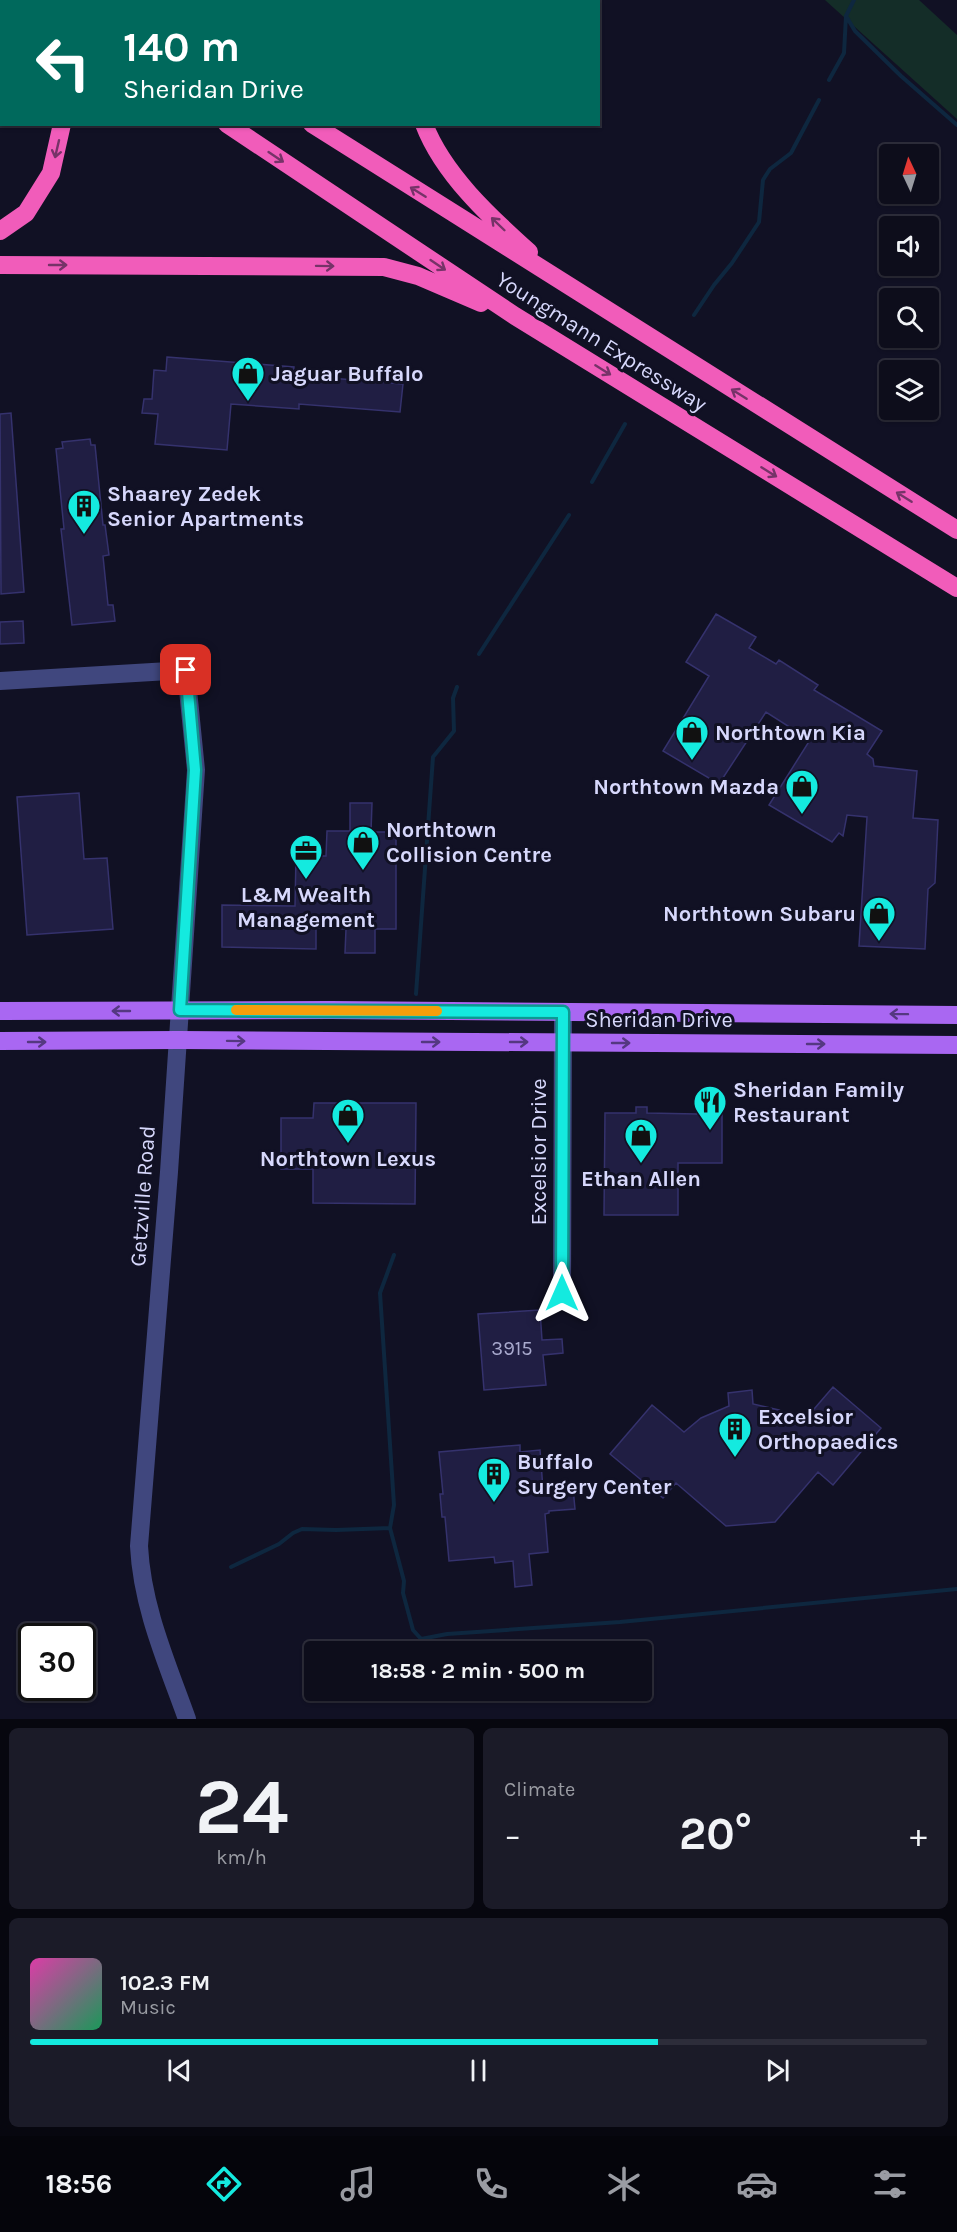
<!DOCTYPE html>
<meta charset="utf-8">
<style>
:root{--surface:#0d0d1b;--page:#1b1b28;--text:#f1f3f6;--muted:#9a9ca3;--line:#2d2d3a;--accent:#14eadf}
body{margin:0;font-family:Karla,sans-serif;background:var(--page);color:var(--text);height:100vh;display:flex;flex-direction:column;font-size:22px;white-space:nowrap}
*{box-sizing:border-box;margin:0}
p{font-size:20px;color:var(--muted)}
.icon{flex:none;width:33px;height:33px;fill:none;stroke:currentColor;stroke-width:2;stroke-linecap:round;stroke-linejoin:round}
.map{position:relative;height:1719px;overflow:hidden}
.details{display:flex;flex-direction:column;gap:9px;padding:9px;background:#07070f;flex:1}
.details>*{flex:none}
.top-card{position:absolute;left:0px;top:0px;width:600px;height:126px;box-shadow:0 2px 4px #0004,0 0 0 2px var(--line);background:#00695c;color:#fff;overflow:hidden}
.needle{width:39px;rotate:356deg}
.fabs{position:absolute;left:879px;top:144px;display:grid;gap:12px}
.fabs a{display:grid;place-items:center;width:60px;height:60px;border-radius:6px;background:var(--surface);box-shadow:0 2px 4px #0004,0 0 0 2px var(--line);font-size:30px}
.speed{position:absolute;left:18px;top:1623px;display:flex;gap:12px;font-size:30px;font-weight:700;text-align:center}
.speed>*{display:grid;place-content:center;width:78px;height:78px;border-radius:50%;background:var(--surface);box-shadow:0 2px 4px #0004,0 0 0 2px var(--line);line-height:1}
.speed .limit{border:3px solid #111;border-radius:9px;background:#fff;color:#111}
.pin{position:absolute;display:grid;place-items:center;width:51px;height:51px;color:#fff;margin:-26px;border-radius:12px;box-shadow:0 3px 9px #0006}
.me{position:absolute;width:66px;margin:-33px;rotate:0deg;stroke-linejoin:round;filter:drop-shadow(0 0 4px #0008)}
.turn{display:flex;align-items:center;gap:21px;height:126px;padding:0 24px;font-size:27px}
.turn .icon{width:78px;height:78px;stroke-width:2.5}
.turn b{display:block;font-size:42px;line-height:51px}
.big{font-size:45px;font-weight:700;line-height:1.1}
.details .card{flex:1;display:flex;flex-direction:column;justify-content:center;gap:9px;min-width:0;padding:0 21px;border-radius:9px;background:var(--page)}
.details .dial{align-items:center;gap:0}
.dial b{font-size:78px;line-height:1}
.song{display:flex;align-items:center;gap:18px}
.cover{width:72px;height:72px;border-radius:9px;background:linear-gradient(135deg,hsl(320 70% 55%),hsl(150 70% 35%))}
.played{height:6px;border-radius:3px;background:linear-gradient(90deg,var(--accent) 70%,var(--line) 70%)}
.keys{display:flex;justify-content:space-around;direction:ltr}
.heat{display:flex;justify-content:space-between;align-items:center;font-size:33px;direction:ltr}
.details .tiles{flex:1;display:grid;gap:9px;grid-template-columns:1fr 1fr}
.card:last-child{grid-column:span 2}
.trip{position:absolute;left:304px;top:1641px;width:348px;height:60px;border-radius:6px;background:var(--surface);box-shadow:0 2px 4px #0004,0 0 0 2px var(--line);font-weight:700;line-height:60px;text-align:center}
.menu{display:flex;height:96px;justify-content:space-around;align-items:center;background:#05050b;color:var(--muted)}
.menu .icon{width:42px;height:42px}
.menu .current{color:var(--accent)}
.menu b{font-size:27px;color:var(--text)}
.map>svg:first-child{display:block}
.green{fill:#142d28}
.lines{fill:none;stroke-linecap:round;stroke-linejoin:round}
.stream{stroke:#0e273f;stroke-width:4}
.building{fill:#201e43;stroke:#35326d;stroke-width:1.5}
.minor{stroke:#40477e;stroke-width:18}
.major{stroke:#a967f2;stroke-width:18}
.highway{stroke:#f15cba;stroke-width:18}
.oneway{stroke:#763368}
.oneway2{stroke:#553881}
.route-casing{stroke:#0d9891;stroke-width:15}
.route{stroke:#14eadf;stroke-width:10}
.slow{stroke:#f59e0b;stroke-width:10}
.labels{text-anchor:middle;stroke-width:6;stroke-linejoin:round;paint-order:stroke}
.number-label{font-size:20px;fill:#a9aace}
.street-label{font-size:22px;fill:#d7d8fc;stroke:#111124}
.poi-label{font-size:22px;font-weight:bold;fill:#d7d8fc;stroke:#111124;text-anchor:start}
</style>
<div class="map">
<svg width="957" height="1719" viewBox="0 0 957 1719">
<rect width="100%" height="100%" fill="#111124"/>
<!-- green -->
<path class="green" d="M825,0H919L957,35V119Z"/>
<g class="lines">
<!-- stream -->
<path class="stream" d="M846,16L855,31L901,76L957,125
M829,80L844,53L846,16L854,0
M694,315L714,285L732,263L759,222L763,180L770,169L791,153L819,100
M592,482L625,424
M479,654L569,515
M416,994L433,757L454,731L453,698L457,687
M394,1255L380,1293L394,1505L390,1528L404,1581L403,1593L413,1630L431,1650
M231,1567L279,1544L293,1533L302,1529L336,1530L390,1528
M421,1639L447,1634L620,1622L957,1589"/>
</g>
<!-- building -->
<path class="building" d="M167,357L294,367L293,375L403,384L400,412L299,404V409L231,404L227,450L155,444L158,414L142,413L144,399H152L154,370L166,371Z
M11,413L24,592L1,594L0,414Z
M90,439L91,445H95L103,525H105L109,555L103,556L108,605H113L115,621L72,625L61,529H64L56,449L63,448L62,442Z
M716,614L756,637L749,648L776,664L779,660L818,685L814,690L882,731L867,754L873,759L874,766L917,771L913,818L938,820L935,883L928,889L925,949L859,946L867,817L847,815L843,836L839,833L832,842L769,805L810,740L766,712L719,784L663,751L709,676L686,662Z
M23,621L24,643L0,644V622Z
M79,793L84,859L107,858L113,929L27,935L17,797Z
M350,803H372L371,832H389V834H396V929H375V953H345L346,929L316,928V949L222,947V905L295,906L296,856H326L327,831H350Z
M697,1099H722V1163H678V1215H604L605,1113H636V1107H647V1113L697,1114Z
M314,1103H416L415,1204L313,1203V1169H281V1118H313Z
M540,1310L542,1340L562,1339L563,1353L543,1355L546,1385L484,1390L478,1314Z
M833,1387L881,1428L833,1485L818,1472L775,1522L726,1526L676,1483L663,1498L610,1454L652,1405L684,1432L701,1418L729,1406L728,1393L752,1390L753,1404L779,1410L802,1423Z
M520,1445V1452L540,1450L543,1489L547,1488V1490L573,1488L575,1509L549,1511V1513L545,1514L548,1552L529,1554L532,1585L515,1587L513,1561L495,1563L494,1557L449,1561L445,1517H442L440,1494H443L439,1452Z"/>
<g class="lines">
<!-- minor -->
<path class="minor" d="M0,681L186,670L196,770L169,1172L139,1546C142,1607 167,1663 187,1719
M562,1293L563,1012"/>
<!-- major -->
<path class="major" d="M0,1011L331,1010L957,1015
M0,1041L178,1040L957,1045"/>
<!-- highway -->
<path class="highway" d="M14,0L15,2
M42,0L44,2
M124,0L126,2
M379,0L380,2
M227,124L515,316L957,588
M312,124L957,530
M424,124C443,174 490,217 529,252
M0,231L26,213L51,173L62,124
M0,265L384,267L418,276L481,303"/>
</g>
<!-- one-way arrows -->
<defs><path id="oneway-shaft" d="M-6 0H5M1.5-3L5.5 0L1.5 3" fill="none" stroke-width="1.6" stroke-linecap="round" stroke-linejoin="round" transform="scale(1.5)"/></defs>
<g class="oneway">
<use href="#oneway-shaft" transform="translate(57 149) rotate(103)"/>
<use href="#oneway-shaft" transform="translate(276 157) rotate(34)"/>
<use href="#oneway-shaft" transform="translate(418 192) rotate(-148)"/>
<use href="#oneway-shaft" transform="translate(498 224) rotate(-136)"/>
<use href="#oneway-shaft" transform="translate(58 265)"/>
<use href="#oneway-shaft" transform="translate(438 265) rotate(34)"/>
<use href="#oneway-shaft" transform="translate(325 266) rotate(1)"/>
<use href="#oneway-shaft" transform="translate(603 370) rotate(32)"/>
<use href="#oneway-shaft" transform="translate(739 394) rotate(-148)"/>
<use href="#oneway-shaft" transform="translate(769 472) rotate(32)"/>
<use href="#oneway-shaft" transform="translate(904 497) rotate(-148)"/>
</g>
<g class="oneway2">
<use href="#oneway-shaft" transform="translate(121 1011) rotate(180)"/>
<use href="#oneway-shaft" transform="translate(899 1014) rotate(-179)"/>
<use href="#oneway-shaft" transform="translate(236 1041) rotate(1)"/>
<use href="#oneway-shaft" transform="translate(37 1042)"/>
<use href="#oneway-shaft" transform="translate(431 1042)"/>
<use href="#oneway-shaft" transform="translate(519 1042)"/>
<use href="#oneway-shaft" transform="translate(621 1043)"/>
<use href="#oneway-shaft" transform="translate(816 1044)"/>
</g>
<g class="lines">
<defs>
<path id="route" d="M186,670L195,770L180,1010L563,1012L562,1293"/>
</defs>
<!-- route casing -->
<use href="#route" class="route-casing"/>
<!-- route -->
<use href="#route" class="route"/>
<!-- slow -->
<path class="slow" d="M236,1010L437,1011"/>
</g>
<!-- icons -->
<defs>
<symbol id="shop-pin" viewBox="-11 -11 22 30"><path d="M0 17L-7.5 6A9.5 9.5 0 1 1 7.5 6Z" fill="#14eadf" stroke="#111124"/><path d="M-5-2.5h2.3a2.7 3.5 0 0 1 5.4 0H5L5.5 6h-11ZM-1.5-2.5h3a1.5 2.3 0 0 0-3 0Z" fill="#111"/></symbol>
<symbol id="building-pin" viewBox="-11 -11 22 30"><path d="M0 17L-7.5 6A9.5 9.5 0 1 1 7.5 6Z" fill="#14eadf" stroke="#111124"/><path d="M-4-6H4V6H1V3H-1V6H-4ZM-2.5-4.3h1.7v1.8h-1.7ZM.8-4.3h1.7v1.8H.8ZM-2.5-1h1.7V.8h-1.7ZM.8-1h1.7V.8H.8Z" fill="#111"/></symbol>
<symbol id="office-pin" viewBox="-11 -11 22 30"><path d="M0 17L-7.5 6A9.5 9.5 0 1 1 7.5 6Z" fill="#14eadf" stroke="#111124"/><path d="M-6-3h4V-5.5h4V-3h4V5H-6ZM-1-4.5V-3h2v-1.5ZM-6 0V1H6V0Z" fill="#111"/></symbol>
<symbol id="restaurant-pin" viewBox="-11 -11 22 30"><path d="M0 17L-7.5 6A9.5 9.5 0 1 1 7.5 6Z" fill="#14eadf" stroke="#111124"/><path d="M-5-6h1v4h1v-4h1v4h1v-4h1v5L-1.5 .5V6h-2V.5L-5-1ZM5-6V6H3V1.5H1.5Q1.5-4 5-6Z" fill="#111"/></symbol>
</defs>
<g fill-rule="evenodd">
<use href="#shop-pin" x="229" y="354" width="38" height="52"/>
<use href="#building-pin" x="65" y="487" width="38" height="52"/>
<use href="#shop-pin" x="673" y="713" width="38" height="52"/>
<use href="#shop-pin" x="783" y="767" width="38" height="52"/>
<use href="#shop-pin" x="344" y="823" width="38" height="52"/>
<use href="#office-pin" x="287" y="832" width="38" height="52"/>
<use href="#shop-pin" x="860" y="894" width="38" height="52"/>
<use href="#restaurant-pin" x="691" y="1083" width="38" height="52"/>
<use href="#shop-pin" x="329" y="1096" width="38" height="52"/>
<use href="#shop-pin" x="622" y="1116" width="38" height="52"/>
<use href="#building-pin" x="716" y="1410" width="38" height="52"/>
<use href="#building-pin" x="475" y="1455" width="38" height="52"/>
</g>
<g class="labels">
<!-- number labels -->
<g class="number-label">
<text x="512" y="1355">3915</text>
</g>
<!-- street labels -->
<g class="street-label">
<text transform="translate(602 341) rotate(32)" y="8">Youngmann Expressway</text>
<text x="659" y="1027">Sheridan Drive</text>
<text transform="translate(538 1152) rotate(-90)" y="8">Excelsior Drive</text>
<text transform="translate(142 1196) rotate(-86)" y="8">Getzville Road</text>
</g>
<!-- poi labels -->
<g class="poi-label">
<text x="271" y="381">Jaguar Buffalo</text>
<text x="107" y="501">Shaarey Zedek<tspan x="107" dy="25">Senior Apartments</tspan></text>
<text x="715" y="740">Northtown Kia</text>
<text x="779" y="794" text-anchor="end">Northtown Mazda</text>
<text x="386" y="837">Northtown<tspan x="386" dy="25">Collision Centre</tspan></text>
<text x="306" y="902" text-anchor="middle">L&amp;M Wealth<tspan x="306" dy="25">Management</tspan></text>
<text x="856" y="921" text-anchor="end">Northtown Subaru</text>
<text x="733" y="1097">Sheridan Family<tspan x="733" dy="25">Restaurant</tspan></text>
<text x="348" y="1166" text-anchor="middle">Northtown Lexus</text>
<text x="641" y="1186" text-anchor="middle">Ethan Allen</text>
<text x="758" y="1424">Excelsior<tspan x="758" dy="25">Orthopaedics</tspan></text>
<text x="517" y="1469">Buffalo<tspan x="517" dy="25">Surgery Center</tspan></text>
</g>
</g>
</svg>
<div class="fabs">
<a><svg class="needle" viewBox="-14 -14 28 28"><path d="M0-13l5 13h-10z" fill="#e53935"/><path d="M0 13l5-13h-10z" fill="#9a9ca3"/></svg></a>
<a><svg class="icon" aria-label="sound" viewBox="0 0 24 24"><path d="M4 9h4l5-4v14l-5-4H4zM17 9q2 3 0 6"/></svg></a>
<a><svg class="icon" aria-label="search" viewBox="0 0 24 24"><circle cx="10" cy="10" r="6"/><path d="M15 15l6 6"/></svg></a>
<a><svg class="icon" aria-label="layers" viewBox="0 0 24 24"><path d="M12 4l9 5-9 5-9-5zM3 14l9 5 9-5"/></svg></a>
</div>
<div class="speed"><div class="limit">30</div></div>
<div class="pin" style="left:186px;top:670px;background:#d93025"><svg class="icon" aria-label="arrive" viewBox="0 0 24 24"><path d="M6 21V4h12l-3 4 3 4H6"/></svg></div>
<svg class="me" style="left:562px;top:1293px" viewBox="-20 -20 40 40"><path d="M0-17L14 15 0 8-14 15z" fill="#14eadf" stroke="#fff" stroke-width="4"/></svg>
<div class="trip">18:58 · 2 min · 500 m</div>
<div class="top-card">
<div class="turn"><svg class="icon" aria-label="left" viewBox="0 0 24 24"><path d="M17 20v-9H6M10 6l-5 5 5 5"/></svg><div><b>140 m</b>Sheridan Drive</div></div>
</div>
</div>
<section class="details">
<div class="tiles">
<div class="card dial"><b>24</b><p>km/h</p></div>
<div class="card"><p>Climate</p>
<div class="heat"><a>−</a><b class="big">20°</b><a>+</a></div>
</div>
<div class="card">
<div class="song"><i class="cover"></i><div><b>102.3 FM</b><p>Music</p></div></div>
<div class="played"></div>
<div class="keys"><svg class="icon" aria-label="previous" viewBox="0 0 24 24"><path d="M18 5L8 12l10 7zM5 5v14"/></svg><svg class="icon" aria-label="pause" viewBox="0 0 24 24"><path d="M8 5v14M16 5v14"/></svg><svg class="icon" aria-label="next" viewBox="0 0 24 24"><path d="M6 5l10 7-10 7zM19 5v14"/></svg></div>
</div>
</div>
</section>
<nav class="menu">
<b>18:56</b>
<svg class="icon current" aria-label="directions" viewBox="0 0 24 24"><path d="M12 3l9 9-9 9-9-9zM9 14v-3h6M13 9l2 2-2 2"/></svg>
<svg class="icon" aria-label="music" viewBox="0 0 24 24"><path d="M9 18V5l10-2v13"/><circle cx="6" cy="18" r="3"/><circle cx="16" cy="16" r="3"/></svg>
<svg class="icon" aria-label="phone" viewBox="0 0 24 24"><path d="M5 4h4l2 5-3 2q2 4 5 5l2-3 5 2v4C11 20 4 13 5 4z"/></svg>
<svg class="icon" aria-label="climate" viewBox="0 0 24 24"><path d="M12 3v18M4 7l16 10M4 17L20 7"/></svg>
<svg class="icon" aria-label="car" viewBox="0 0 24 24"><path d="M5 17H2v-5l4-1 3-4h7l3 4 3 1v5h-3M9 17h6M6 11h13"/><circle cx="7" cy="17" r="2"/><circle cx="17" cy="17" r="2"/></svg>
<svg class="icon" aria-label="filters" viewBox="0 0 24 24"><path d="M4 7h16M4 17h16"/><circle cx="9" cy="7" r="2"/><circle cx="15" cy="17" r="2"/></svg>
</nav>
